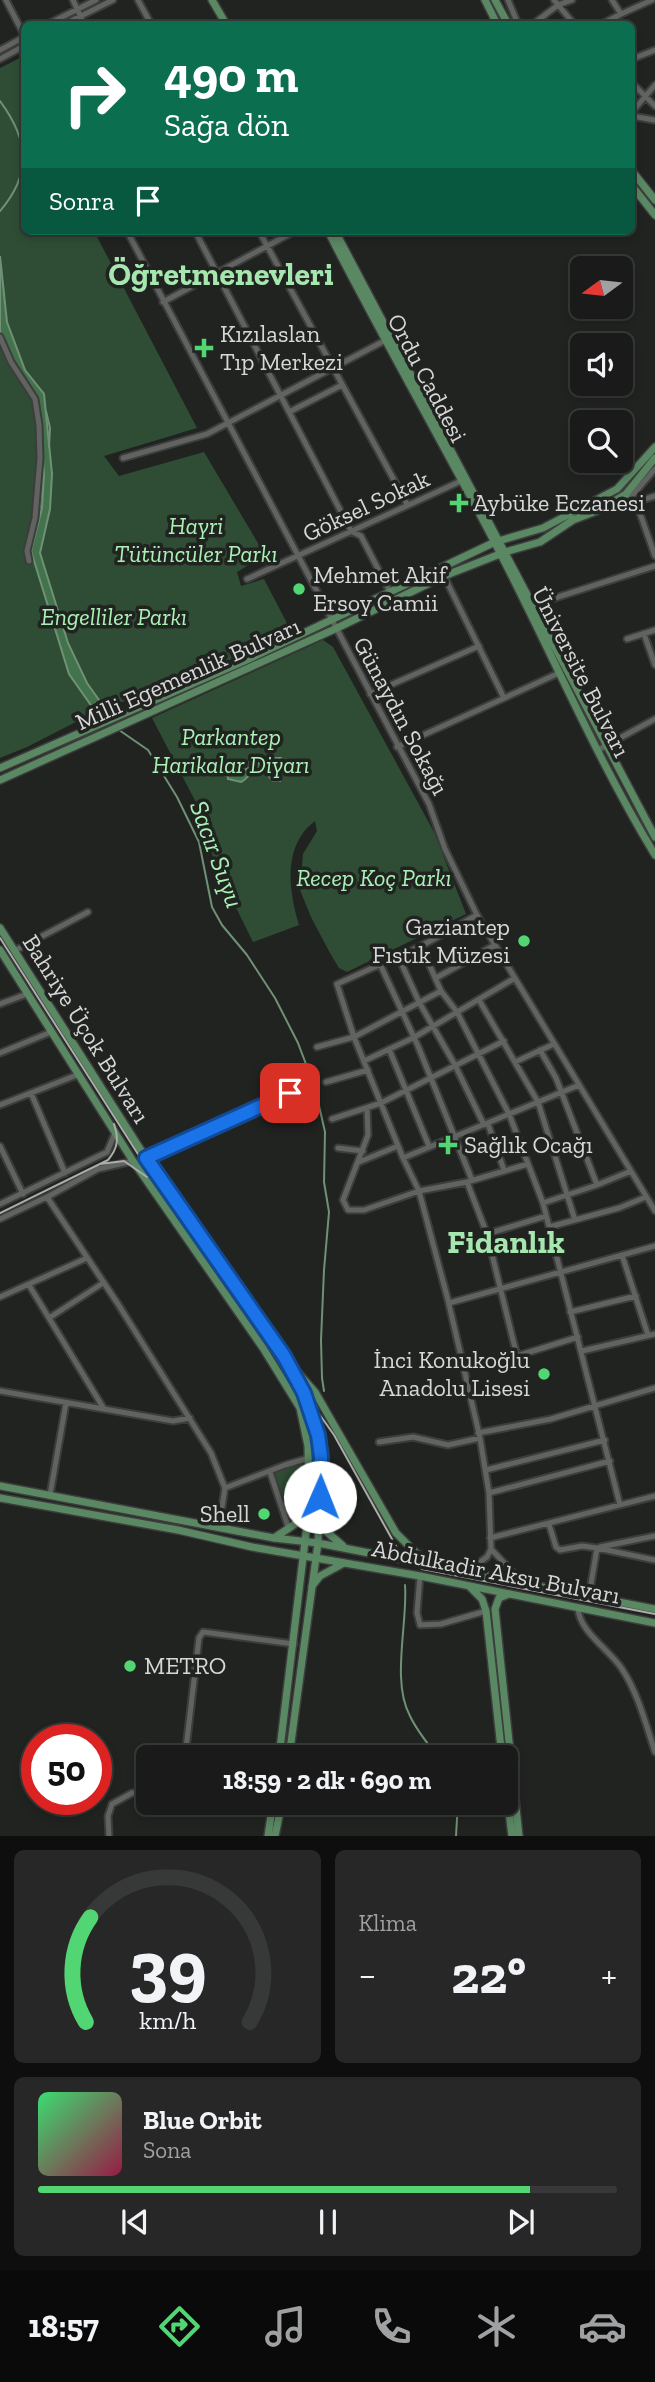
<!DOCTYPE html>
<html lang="tr">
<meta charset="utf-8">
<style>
:root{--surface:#191a19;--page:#262726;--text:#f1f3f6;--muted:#9fa1a2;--line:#373838;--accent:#52d673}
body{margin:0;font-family:"Zilla Slab",serif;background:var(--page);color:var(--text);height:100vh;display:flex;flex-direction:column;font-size:26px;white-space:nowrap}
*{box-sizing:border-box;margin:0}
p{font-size:23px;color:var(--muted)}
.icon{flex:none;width:38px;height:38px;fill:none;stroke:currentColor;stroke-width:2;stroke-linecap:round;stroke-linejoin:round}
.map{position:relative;height:1836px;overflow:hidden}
.sheet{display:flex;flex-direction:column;gap:14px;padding:14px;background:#0e0e0e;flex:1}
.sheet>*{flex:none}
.guide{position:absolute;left:21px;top:21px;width:614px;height:214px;border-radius:10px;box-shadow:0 4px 10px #0003,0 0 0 2px var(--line);background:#0b6e4f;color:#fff;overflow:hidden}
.needle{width:46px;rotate:255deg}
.tools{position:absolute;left:570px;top:256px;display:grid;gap:14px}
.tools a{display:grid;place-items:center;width:63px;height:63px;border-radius:10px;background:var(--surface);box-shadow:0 4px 10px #0003,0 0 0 2px var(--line);font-size:35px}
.speed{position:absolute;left:21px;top:1724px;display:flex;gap:14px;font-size:35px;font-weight:700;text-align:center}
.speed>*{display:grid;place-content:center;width:91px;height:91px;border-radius:50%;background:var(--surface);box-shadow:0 4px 10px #0003,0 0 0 2px var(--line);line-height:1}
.speed .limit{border:10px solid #d22;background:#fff;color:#111}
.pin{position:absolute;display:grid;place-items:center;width:60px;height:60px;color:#fff;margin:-30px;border-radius:14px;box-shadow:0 4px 10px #0006}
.me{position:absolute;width:77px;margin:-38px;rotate:1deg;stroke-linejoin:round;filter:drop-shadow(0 0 5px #0008)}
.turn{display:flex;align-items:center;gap:24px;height:147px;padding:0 28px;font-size:32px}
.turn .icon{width:91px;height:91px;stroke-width:2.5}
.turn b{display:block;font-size:49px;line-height:60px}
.then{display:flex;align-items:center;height:66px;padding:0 28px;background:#0003;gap:14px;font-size:26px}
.big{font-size:52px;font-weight:700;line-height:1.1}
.sheet .widget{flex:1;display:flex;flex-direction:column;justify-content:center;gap:10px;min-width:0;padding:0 24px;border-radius:10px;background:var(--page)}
.sheet .dial{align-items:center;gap:0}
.dial svg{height:182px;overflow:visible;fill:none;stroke:var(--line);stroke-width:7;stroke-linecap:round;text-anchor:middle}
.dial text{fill:var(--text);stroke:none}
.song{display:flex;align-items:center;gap:21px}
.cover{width:84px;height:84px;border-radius:10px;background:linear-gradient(135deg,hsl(140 70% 55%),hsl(340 70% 35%))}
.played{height:7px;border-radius:4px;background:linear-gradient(90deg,var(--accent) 85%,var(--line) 85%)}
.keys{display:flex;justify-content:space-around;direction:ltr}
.heat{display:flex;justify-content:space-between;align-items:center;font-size:38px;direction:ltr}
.sheet .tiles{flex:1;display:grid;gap:14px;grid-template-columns:1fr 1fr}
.widget:last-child{grid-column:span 2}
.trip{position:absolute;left:136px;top:1745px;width:382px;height:70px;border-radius:10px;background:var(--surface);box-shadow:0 4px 10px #0003,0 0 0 2px var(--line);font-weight:700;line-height:70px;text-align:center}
.tab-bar{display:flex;height:112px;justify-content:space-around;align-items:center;background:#0a0a0a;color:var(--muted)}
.tab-bar .icon{width:49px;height:49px}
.tab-bar .on{color:var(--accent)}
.tab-bar b{font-size:32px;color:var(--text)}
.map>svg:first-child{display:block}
.green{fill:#2f4d34}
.water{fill:#43734c;stroke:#6f9175;stroke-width:2}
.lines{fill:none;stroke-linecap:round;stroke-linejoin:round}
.stream{stroke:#6f9175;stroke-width:2}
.minor-casing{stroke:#3c3d3c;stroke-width:9}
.major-casing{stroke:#3c3d3c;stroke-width:10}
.minor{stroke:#616361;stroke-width:5}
.major{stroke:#5a8863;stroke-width:7}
.tram{stroke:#abadab;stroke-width:2}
.route-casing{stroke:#114b97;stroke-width:18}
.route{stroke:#1a73e8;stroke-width:12}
.poi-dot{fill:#52d673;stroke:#212321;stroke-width:2.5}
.labels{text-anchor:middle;stroke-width:7;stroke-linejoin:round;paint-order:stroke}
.poi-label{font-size:24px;fill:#d6d7d6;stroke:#212321;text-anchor:start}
.street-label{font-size:24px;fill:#d6d7d6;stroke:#212321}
.park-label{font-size:24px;font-style:italic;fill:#a9f2b4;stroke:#212321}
.water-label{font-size:26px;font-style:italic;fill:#a8f1b4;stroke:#212321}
.district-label{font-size:32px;font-weight:bold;fill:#a6e6af;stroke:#212321}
</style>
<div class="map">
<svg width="655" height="1836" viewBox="0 0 655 1836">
<rect width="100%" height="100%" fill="#212321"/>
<!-- green -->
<path class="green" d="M24,56V231H94L197,428L104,456L119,476L204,452L265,555L237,572L241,586L264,579L290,629L222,664L171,681L142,697L109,705L27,747L0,758V68Z
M323,640L333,647L434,832L466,914L347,972L339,968L330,953L311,917L300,890L303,854L317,831L315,821C283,845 288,889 299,925L253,942L215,865L202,814L152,718Z
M302,1460C305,1474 305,1499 297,1512C294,1517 288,1520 284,1523L285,1519L266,1474Z
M360,1803H400L401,1808L363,1815Z"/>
<!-- water -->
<path class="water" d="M0,256L7,322L25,370L44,394L52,474L50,509L40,553L68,643L87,683L104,707L95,711L69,674L31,551L42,508L44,474L37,398L17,372L0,333Z
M268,758H281L280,781H273L264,771C248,769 252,776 241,782L228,779L227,771L245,770Z"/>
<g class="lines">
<!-- stream -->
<path class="stream" d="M0,101C29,140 32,174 0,211
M46,411L50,428L49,447
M33,540L40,507L43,470
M100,709L107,719
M119,730L148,750L177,797L199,842L212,907L222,925L247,955L275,998L298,1043L315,1088L325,1132L324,1182L329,1212L324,1270L321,1340L322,1378L324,1391
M405,1585C408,1623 391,1681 410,1716C417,1731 428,1744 438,1757
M456,1836L458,1802"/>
<defs>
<path id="minor" d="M6,0L24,35
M73,0L84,24
M138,0L151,24
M508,0L518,24
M554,0L574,24
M612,0L621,14L652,0
M48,24L96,0
M65,24L113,0
M533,24L558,5L572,0
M602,24L621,14
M0,50L24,37
M0,59L24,46
M632,59L655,50
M632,83L655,106
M632,112L655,85
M632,116L654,120
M127,231L429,804L445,849L477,915L655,1211
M195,231L351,531L361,536L390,592
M259,231L407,504
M163,302L295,231
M0,337L11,362L35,399L39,425L40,458L35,518L27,551L29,561
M289,412L342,385
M123,458L207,434L384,341
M626,494L636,502L655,556
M631,497L655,469
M636,502L655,496
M444,576L504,698
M247,579L461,481
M533,605L655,566
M644,634L655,665
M627,639L655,630
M370,694L479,646
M397,747L559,673
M598,750L655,719
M421,946L441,991L457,1012L509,1114L543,1203L620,1505
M14,951L88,912
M398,956L419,1002L455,1065L484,1125
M380,964L418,1046L472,1180
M436,978L495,945
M479,1000L538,1102L575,1220
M0,1004L27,994
M317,1047L354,1037L441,991
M389,1049L429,1146
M540,1050L556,1078L597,1185
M0,1053L51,1032
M364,1061L413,1038L515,978
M515,1062L554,1044
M326,1082L368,1070
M31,1093L65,1173
M0,1105L77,1075
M367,1108L368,1135L343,1200L348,1210H364L419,1191L467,1182L528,1164
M332,1119L381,1103L504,1041
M488,1124L504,1170
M0,1146L23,1194
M338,1148L363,1151
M146,1158L290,1093
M403,1158L579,1085
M359,1162L398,1146
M467,1182L487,1234L517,1356L578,1337
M47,1197L118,1304L211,1453L225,1488L222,1507L215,1526
M543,1203L597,1185L631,1171
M0,1204L107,1152L115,1133
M0,1219L49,1196L98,1169L133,1161
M549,1227L619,1208L646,1197
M487,1234L546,1216
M622,1255L648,1335
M29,1285L104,1409
M0,1297L87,1258
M449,1303L655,1246
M570,1312L636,1296
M49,1318L103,1283
M582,1351L655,1334
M0,1391L173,1421L190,1418
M478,1433L551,1419L655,1388
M379,1442L413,1437L448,1445L480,1438
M486,1470L605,1440
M270,1472L289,1529
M225,1488L285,1465L309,1458
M489,1493L610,1461
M50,1495L66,1403
M549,1524L556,1547L560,1550L582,1546L597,1548L589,1596
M490,1538L655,1496
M600,1547L655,1536
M597,1548L655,1560
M491,1549L522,1582
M465,1573L487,1557L491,1549L489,1493L480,1438L448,1300L419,1191L403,1158L354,1037L337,984L421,946L477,915
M420,1576L417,1613L420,1625L441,1624L486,1611
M578,1607C578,1631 610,1650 622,1669C638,1693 646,1725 655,1752
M185,1757L199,1638L203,1632L294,1644
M109,1836L108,1816L112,1804L132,1793L149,1792"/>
<path id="major" d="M212,0L226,24
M485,0L497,24
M495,0L508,24
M632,171L655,200
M632,186L655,215
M328,231C381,335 439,436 493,539C548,644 594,754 655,855
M335,231L655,837
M0,768L249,659L495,542L543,528L617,489L655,447
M0,780L335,629L444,576L505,552L540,542L573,520L599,510L626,494L655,458
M0,928L151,1166L284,1356L310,1407L318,1435L321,1457L318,1543L289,1757
M0,950L133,1161L263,1348L300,1408L308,1446L309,1508L279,1757
M293,1367L315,1392L396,1533L415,1552L432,1564
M0,1486L274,1538L318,1543L655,1609
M0,1498L178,1530L252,1547L420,1576L655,1623
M321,1517L327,1532L343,1546
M274,1538L298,1522L309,1508
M312,1586L320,1576L344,1563
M470,1587L482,1599L486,1611L502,1757
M509,1594L499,1598L495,1609L519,1836
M506,1787L512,1836
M268,1836L273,1802
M275,1836L282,1802"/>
</defs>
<!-- minor casing -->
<use href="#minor" class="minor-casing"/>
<!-- major casing -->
<use href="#major" class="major-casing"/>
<!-- minor -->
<use href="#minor" class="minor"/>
<!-- major -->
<use href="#major" class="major"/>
<!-- tram -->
<path class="tram" d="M0,938L159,1187L334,1435L402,1557L422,1569L655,1614
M100,1164L124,1161L147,1177
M0,1213L108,1160C118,1148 119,1139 114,1124"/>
</g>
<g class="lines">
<defs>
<path id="route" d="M290,1093L146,1158L284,1356L304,1393L318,1435L321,1457L320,1497"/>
</defs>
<!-- route casing -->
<use href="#route" class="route-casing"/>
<!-- route -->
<use href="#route" class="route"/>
</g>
<!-- markers -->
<g class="poi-dot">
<path d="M200.5 337.5h7v7h7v7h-7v7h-7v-7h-7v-7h7z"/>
<path d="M455.5 492.5h7v7h7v7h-7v7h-7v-7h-7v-7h7z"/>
<circle cx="299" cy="589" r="7"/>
<circle cx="524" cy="941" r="7"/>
<path d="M444.5 1134.5h7v7h7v7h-7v7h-7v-7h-7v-7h7z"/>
<circle cx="544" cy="1374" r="7"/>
<circle cx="264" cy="1514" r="7"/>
<circle cx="130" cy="1666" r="7"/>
</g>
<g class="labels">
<!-- poi labels -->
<g class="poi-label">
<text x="220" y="342">Kızılaslan<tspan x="220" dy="28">Tıp Merkezi</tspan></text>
<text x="473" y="511">Aybüke Eczanesi</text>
<text x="313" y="583">Mehmet Akif<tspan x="313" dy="28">Ersoy Camii</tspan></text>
<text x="510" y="935" text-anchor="end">Gaziantep<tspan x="510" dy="28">Fıstık Müzesi</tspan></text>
<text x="464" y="1153">Sağlık Ocağı</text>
<text x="530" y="1368" text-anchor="end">İnci Konukoğlu<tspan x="530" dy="28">Anadolu Lisesi</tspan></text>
<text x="250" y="1522" text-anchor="end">Shell</text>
<text x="144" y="1674">METRO</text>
</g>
<!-- street labels -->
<g class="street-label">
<text transform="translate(427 378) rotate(62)" y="8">Ordu Caddesi</text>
<text transform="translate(366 506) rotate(-25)" y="8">Göksel Sokak</text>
<text transform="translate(581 672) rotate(63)" y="8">Üniversite Bulvarı</text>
<text transform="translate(188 674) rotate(-24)" y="8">Milli Egemenlik Bulvarı</text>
<text transform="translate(401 716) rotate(62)" y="8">Günaydın Sokağı</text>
<text transform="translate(86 1029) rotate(58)" y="8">Bahriye Üçok Bulvarı</text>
<text transform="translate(496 1572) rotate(11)" y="8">Abdulkadir Aksu Bulvarı</text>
</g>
<!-- park labels -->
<g class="park-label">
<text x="196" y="534">Hayri<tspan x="196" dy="28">Tütüncüler Parkı</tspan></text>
<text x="114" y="625">Engelliler Parkı</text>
<text x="231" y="745">Parkantep<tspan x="231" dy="28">Harikalar Diyarı</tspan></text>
<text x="374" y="886">Recep Koç Parkı</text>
</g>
<!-- water labels -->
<g class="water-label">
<text transform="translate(217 854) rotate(70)" y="9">Sacır Suyu</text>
</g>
<!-- district labels -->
<g class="district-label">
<text x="221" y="285">Öğretmenevleri</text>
<text x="506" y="1253">Fidanlık</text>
</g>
</g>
</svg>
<div class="tools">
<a><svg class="needle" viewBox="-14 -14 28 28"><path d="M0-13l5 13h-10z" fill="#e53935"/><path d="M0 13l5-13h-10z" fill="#9fa1a2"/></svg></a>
<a><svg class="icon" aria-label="sound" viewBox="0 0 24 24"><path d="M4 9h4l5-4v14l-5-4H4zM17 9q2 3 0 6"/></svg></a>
<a><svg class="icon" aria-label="search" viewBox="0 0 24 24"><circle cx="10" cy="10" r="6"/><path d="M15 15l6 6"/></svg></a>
</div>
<div class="speed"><div class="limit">50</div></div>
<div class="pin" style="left:290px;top:1093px;background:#d93025"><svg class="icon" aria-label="arrive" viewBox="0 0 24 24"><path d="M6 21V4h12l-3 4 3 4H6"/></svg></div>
<svg class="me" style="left:320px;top:1497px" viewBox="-20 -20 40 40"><circle r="19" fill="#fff"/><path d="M0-13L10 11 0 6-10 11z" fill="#1a73e8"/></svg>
<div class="trip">18:59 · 2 dk · 690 m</div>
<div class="guide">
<div class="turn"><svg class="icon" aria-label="right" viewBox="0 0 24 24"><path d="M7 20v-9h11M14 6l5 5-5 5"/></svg><div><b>490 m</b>Sağa dön</div></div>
<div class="then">Sonra<svg class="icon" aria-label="arrive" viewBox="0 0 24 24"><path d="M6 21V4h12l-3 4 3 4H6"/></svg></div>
</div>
</div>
<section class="sheet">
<div class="tiles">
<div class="widget dial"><svg viewBox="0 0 100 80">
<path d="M14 69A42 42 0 1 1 86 69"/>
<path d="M14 69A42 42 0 0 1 16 23" stroke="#52d673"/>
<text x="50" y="56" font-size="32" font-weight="700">39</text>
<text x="50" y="72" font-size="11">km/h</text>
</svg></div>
<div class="widget"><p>Klima</p>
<div class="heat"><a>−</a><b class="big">22°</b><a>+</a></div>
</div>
<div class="widget">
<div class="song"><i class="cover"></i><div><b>Blue Orbit</b><p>Sona</p></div></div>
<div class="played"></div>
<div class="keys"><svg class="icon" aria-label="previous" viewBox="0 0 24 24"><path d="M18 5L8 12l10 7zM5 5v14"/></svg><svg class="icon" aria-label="pause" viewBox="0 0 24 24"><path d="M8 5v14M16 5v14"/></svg><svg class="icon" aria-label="next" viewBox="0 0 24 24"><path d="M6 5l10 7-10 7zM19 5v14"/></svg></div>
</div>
</div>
</section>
<nav class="tab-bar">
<b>18:57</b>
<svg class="icon on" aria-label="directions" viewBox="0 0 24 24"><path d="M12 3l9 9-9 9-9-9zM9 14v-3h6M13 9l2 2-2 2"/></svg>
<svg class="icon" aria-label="music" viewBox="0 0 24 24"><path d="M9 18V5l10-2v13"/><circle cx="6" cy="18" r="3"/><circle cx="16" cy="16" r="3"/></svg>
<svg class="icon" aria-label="phone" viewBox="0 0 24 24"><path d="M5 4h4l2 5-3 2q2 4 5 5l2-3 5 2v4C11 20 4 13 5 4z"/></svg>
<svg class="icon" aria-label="climate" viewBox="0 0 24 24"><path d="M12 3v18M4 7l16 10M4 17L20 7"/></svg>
<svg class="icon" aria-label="car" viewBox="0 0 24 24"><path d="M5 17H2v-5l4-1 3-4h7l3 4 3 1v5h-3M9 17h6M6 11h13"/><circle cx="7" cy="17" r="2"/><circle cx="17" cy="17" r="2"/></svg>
</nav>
